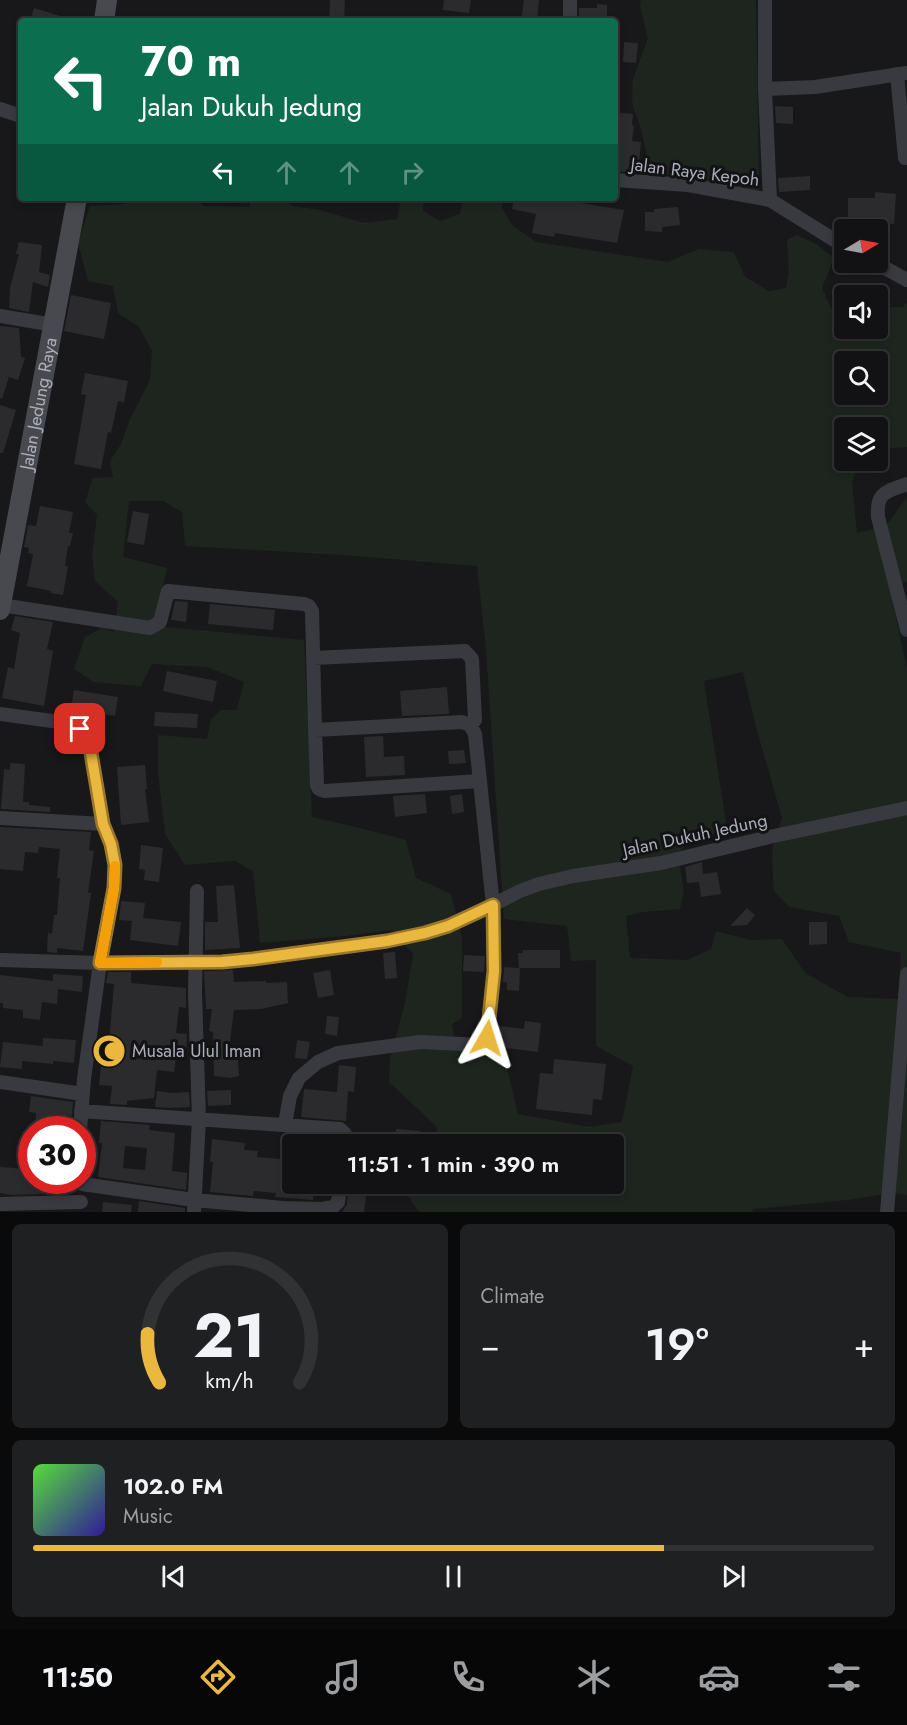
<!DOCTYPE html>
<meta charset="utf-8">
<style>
:root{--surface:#121214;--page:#1f2022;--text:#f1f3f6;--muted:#9c9ea0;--line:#313234;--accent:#ebb83f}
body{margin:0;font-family:Jost,sans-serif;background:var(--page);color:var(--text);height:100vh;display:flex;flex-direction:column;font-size:22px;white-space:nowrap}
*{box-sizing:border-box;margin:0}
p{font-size:20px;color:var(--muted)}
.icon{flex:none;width:33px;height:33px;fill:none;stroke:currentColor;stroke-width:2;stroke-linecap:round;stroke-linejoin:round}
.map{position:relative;height:1212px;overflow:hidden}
.panel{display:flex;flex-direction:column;gap:12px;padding:12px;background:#0a0a0b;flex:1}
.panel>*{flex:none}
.banner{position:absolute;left:18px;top:18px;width:600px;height:183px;border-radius:6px;box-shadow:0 3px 9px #0003,0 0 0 2px var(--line);background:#0b6e4f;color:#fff;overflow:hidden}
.needle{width:39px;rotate:80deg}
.controls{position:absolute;left:834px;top:219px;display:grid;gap:12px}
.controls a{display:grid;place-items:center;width:54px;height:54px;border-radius:6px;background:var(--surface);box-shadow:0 3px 9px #0003,0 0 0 2px var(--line);font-size:30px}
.speed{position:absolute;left:18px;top:1116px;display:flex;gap:12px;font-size:30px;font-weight:700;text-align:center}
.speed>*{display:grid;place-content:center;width:78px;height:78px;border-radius:50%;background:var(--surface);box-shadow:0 3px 9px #0003,0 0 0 2px var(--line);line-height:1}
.speed .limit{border:9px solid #d22;background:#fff;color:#111}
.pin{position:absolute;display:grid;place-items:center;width:51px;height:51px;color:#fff;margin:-26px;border-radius:12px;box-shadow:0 3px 9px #0006}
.me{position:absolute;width:66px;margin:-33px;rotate:6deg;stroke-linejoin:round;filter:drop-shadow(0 0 4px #0008)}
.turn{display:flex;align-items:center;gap:21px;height:126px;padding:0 24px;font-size:27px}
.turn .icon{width:78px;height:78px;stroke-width:2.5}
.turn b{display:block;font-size:42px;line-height:51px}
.lanes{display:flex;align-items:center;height:57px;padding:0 24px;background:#0003;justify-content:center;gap:30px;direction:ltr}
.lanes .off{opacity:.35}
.big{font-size:45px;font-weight:600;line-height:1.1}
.panel .card{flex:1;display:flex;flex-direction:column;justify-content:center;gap:9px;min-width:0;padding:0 21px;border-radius:9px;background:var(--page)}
.panel .dial{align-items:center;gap:0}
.dial svg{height:156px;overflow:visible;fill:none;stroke:var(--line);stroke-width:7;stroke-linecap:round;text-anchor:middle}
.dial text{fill:var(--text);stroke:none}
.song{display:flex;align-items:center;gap:18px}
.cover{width:72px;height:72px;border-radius:9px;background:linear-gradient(135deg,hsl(110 70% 55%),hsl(250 70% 35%))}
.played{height:6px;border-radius:3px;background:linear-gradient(90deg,var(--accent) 75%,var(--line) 75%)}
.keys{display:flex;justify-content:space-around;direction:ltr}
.heat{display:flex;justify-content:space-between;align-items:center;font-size:33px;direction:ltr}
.panel .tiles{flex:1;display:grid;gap:12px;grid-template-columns:1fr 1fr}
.card:last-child{grid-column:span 2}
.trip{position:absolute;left:282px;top:1134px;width:342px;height:60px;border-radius:6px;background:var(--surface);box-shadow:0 3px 9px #0003,0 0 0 2px var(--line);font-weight:600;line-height:60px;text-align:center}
.dock{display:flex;height:96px;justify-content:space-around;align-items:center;background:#070708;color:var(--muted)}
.dock .icon{width:42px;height:42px}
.dock .current{color:var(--accent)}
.dock b{font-size:27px;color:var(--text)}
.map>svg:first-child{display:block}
.green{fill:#1e251f;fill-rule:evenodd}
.building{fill:#2b2b2e;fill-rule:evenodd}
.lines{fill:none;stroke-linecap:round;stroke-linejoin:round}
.street{stroke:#393a3f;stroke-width:14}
.secondary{stroke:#47494f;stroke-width:20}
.route-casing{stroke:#997829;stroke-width:15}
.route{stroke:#ebb83f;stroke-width:10}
.slow{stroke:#f59e0b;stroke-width:10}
.labels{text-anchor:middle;stroke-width:6;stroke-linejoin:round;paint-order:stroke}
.street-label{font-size:18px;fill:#abaeb9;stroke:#131315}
.poi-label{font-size:18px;fill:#abaeb9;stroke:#131315;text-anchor:start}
</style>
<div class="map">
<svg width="907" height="1212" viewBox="0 0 907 1212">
<rect width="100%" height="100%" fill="#18181a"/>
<!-- green -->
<path class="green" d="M641,0H756L759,193L650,171L642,132L632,103L633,79L648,38L640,6Z
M130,198H201L203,206L249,207L251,198H284V201L293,206L320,210L364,223L397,219L401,198H424L423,211L440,221L460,214L463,198H503L502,208L512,225L536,242L668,262L699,249L734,252L745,277L769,291L786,288L789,272L787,240L797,235L816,244L834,258L822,288L831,308L844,326V328H878V311L880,307H903L907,302V447L878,449V428H844V460L859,461L852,482L857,533L886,526L907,497V582L889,586L907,669V1195L892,1193L847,1200L753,1209L752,1212H419L408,1196L405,1184H614V1144H435L437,1127L389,1082L390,1058L405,1003L413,954L392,930L346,936L260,943L253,871L235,861L185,865L165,834L158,773V735L207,739L211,719L221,710H237L244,682L207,667L152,664L141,686L94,682L74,669L85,637L102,628L114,632L118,602L95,581L92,556L97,515L85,502L93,478L113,477L110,461L121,444L130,419L150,380L152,351L139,327L118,313L113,286L88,281L78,243L90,206L125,204ZM844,362H878V394H844ZM129,501H163L182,512L185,546L344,555L477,566L486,649L504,919L567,926L571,961L596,960V1046L633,1066L622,1122L589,1127L518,1114L504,1055H480L456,1047L452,1024L462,1018V937L451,894L416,878L406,840L356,827L312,817L304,640L166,627L155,621L167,568L123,557ZM743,672L756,727L782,818L773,845L772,862L774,891L789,907L839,916L849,942L901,953L898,999L848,997L805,973L782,939L750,940L716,931L711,949L687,960L630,958L626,916L643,912L680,909L684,891L678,855L689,842L727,829L704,681Z"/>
<!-- building -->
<path class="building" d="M330,0H345L344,21H329Z
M444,0H471L469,13L443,10Z
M524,0H539L537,21H521Z
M597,4L607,5V21H579V8H597Z
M34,8L67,18V21H30Z
M624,42L638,43L636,63L623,62Z
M775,106L793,107V124L776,123Z
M615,112L633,114L632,125L634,126L632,141L641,142L638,173L615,171Z
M810,176V190L779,192L778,178Z
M875,192L896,194L894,224L867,222V224H848V198H875Z
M514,198H565L581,201V203L624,210L617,243L555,233L554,237L532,233L536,214L512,209Z
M678,207L680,225L662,227V232L645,231V212H654V209Z
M19,242L42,245L39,272L50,275L48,287L33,282L29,312L9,308L10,288L19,254H16Z
M71,295L111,303L104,339L64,331Z
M0,326L19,328L21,357L25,358L18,380L9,377L2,399L0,398Z
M85,373L128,381L124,402L118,401L111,433L108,432L101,469L74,464L86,395L81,394Z
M0,405L16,410L3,453H0Z
M40,506L73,512L69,533H73L70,546H68L65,566H68L63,595L51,593V591L27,586L33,554L28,553L29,548L24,547L28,525L36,526Z
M133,511L149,514L144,545L127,542Z
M175,601L188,602L186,622L171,620Z
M210,604L275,610L273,630L208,624Z
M15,616L53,622L47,649L53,651L44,706L2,698L8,667L14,669L20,633L11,630Z
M167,671L217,681L213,702L163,691Z
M447,687L449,714L402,716L400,691Z
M74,690L118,697L115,716L71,709Z
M155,712L198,714L197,728L154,726Z
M383,736L384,757L404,756L405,775L366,777L364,737Z
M464,750L466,763L449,764L448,751Z
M10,763L25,764L23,802H29V805L50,807V812L1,809L4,769L10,770Z
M145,765L147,789H145L149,822L121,825L117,767Z
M425,794L427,813L395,817L393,796Z
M462,794L464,812L452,814L450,796Z
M0,827L91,832L89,850L94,851L88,893H91L83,951L57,948V953L47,952L48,933L52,934L54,915H57L60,878H57L60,849L39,847L38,853L25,852L23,871L0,869Z
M141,845L163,848L159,882L144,880L145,870L139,869Z
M702,862L703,874L717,872L721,894L701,897L699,882L687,883L685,867Z
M234,885L240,948L205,950V922H218L216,886Z
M121,901L145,903L143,918L181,922L178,946L130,940L132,921L119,920Z
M747,908L755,915L747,925L730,926Z
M809,922H827V944L809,945Z
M523,950H560V968H520L519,991L507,990V982H503L504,967L519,968L518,953H523Z
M395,952L397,978L385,979L383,953Z
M464,955L485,956L484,972L463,971Z
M233,970L234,982L266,981V983L287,982L288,1003L261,1009L234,1010L229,1049H237L239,1076L230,1078L214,1076L213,1032L209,1031L212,1009H206L204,971Z
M330,970L334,995L318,998L313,973Z
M108,972H131V983L186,988V1008L179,1007L176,1033L187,1034L186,1052L177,1051L174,1072L157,1070L154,1098L127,1101V1105L110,1104L112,1086L99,1085L102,1058H99L100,1042L109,1043L114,984L106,983Z
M53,974L83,976L82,992L58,989L57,1004L42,1002L40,1020L23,1018V1010L3,1008V1003H0V975L53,981Z
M327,1016L339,1017L337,1036L325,1034Z
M525,1021L541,1023L538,1052L497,1047L499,1026L524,1029Z
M43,1038L76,1040L74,1063L53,1061V1064L22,1061V1069L0,1067L3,1042L43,1046Z
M297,1040L310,1042L307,1059L295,1058Z
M554,1059L606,1064L602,1100L593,1099L592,1115L536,1109L540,1073L553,1074Z
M339,1065L356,1067L354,1092L348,1091L346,1121L301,1117L304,1089L337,1092Z
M231,1090V1105L208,1106L207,1091Z
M157,1091L172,1093L189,1092L190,1107L171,1108L155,1107Z
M31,1096L73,1102L72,1116L62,1115L61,1130H35L36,1113L29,1112Z
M101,1121L150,1125L149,1130L175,1133L172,1171L187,1173L186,1190L98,1177L102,1143H99ZM125,1146L147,1148L145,1170L123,1168Z
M396,1129L420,1131L418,1144H395Z
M212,1139L245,1143L244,1150L258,1151L257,1157L292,1160V1184L315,1185L313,1200L275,1197L276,1193L254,1191L253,1196L210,1192L213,1162H210Z
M0,1167L32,1169V1180H67L66,1193L12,1195L0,1193Z
M348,1194L366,1196L364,1212H342L347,1204Z
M139,1201L185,1208V1212H138Z
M103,1202L132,1205L131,1212H102Z"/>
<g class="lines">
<!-- street -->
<path class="street" d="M765,0V89L770,200
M570,21V0
M897,74L905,158
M765,89L815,87L907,73
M0,109L21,116
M615,180L688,185L770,200L844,246
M874,262L907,280
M0,316L54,325
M907,484C887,492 876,491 878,517L907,630
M1,605L150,628L160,622L168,591L304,604L309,606L312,611L315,730L462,722L470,725L475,734L493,905L494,971L486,1042L482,1045L420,1042L338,1053L318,1062L299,1078L290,1096L285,1124
M313,658L465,651L472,659L475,720L470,725
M0,714L74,724L85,734L89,741L103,824L112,844L115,865L114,888L100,963L84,1079L80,1130
M315,730L317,785L319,789L325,791L480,781
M0,818L103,824
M0,960L100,963L222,962L253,959L387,941L425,933L448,926L473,915L520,891L539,884L573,876L661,863L769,837L907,808
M0,1082L83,1094
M81,1111L340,1129L345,1134L344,1144
M82,1184L194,1200L283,1208L322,1209L333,1207L338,1202L341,1184
M0,1204L81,1202
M194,1212L199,1119L195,993L197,891
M887,1212L907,974"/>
<!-- secondary -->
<g class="secondary">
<path d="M104,21L107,0"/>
<path id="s1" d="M0,610L77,198"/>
</g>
</g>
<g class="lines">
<defs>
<path id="route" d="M80,729L89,741L103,824L111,844L115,865L114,888L100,963L222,962L253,959L387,941L425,933L448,926L493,905L494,971L487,1038"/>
</defs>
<!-- route casing -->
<use href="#route" class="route-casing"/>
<!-- route -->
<use href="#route" class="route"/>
<!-- slow -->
<path class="slow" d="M115,866L114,888L100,963L157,962"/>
</g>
<!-- icons -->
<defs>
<symbol id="mosque-disc" viewBox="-11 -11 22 22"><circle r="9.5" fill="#ebb83f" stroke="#131315"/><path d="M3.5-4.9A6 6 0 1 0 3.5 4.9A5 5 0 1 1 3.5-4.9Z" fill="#111"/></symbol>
</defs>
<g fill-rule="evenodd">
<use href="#mosque-disc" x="90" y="1032" width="38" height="38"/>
</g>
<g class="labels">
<!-- street labels -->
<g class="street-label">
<text transform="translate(695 172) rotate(7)" y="6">Jalan Raya Kepoh</text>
<text dy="6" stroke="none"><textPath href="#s1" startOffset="210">Jalan Jedung Raya</textPath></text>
<text transform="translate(695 835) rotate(-12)" y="6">Jalan Dukuh Jedung</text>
</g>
<!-- poi labels -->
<g class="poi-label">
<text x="132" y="1057">Musala Ulul Iman</text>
</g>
</g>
</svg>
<div class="controls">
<a><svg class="needle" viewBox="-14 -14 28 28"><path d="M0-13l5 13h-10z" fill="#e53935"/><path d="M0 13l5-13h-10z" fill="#9c9ea0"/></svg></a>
<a><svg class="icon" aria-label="sound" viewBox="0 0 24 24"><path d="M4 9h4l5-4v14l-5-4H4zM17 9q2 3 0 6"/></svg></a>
<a><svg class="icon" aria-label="search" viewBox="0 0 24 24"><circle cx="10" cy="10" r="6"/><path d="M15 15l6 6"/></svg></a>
<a><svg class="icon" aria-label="layers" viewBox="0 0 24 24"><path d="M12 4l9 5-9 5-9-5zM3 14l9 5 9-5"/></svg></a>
</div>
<div class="speed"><div class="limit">30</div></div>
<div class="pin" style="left:80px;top:729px;background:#d93025"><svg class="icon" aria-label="arrive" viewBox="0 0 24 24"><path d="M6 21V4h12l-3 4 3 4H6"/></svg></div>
<svg class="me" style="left:487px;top:1038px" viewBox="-20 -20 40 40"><path d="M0-17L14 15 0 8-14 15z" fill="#ebb83f" stroke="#fff" stroke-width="4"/></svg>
<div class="trip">11:51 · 1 min · 390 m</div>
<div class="banner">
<div class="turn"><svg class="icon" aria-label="left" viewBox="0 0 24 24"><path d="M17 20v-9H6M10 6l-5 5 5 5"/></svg><div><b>70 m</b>Jalan Dukuh Jedung</div></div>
<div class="lanes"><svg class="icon" aria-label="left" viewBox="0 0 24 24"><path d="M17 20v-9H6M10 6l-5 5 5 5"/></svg><svg class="icon off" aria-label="ahead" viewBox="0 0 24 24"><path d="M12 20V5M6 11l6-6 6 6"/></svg><svg class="icon off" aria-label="ahead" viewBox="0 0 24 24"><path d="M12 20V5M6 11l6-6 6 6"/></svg><svg class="icon off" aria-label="right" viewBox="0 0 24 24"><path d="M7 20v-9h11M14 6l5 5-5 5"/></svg></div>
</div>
</div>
<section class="panel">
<div class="tiles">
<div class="card dial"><svg viewBox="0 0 100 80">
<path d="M14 69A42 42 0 1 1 86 69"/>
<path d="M14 69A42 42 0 0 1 8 44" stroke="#ebb83f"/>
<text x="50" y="56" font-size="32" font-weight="700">21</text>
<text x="50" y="72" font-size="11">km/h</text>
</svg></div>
<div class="card"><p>Climate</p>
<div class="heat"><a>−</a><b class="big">19°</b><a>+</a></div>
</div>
<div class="card">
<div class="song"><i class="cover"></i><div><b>102.0 FM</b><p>Music</p></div></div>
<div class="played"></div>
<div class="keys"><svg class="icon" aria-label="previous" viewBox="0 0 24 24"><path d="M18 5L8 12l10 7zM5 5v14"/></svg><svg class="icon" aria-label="pause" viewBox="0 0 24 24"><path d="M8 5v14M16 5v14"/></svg><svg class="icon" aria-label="next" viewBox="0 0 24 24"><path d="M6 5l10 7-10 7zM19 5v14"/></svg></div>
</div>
</div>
</section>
<nav class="dock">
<b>11:50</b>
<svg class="icon current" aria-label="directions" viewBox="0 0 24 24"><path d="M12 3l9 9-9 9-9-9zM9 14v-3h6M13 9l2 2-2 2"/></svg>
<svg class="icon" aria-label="music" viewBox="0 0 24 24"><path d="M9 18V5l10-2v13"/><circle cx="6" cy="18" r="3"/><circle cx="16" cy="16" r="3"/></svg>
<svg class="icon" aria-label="phone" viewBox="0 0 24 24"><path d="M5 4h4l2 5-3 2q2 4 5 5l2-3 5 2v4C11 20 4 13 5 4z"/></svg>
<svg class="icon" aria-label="climate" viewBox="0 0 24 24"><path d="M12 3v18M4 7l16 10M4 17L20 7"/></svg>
<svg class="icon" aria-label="car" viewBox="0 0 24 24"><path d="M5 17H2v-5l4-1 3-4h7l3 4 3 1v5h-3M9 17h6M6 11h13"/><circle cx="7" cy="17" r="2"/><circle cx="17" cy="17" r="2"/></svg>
<svg class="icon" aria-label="filters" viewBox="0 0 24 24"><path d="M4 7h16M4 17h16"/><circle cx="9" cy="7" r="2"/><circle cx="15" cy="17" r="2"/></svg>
</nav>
